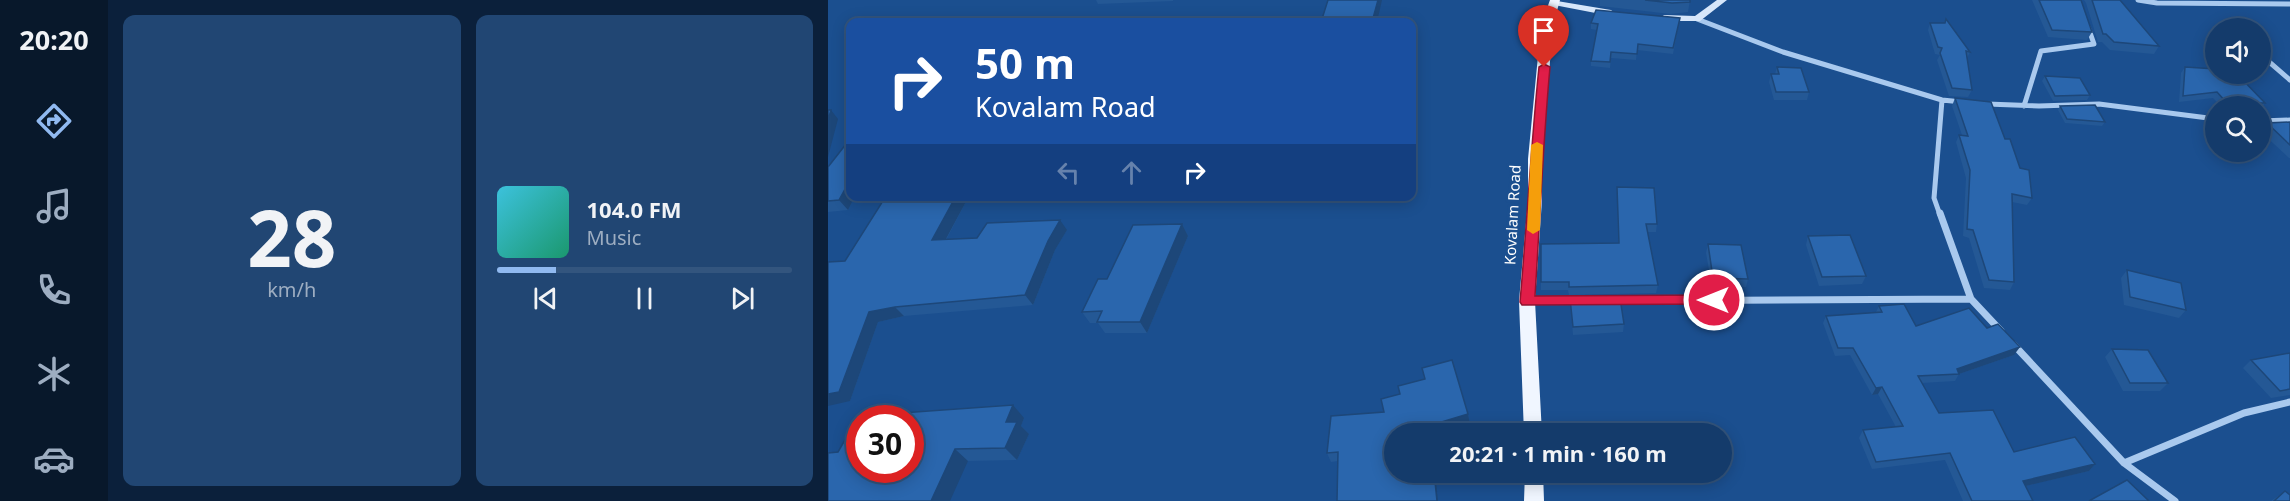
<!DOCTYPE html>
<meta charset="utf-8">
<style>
:root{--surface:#143b6b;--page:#214673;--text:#f1f3f6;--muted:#9dadc1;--line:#33557e;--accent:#90b9f0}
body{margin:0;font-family:"Noto Sans",sans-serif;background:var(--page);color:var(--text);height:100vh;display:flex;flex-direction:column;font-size:22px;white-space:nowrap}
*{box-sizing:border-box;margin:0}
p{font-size:20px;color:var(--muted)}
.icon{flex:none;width:33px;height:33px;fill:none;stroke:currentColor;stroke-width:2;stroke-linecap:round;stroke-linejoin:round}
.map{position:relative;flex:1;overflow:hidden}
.side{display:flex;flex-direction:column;gap:15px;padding:15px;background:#0b203b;width:720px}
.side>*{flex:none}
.top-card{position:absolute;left:18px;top:18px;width:570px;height:183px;border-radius:12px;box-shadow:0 3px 15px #0003,0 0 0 2px var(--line);background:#1a4fa0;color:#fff;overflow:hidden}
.controls{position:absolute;left:1377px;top:18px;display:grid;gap:12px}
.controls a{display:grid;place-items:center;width:66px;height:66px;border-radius:50%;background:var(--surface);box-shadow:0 3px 15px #0003,0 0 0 2px var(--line);font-size:30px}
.speed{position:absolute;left:18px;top:405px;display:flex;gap:12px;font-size:30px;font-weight:700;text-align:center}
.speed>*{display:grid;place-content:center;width:78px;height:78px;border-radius:50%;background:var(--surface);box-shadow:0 3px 15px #0003,0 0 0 2px var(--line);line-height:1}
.speed .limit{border:9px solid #d22;background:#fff;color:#111}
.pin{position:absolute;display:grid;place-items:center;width:51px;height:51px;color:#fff;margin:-62px -26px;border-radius:50% 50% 50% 0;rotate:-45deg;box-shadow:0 0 6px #0007}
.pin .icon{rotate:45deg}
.me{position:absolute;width:66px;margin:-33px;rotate:270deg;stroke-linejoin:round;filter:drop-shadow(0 0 4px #0008)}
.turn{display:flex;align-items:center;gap:21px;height:126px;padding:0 30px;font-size:27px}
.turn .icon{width:78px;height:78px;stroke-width:2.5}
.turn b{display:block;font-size:42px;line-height:51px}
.lanes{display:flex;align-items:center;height:57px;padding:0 30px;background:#0003;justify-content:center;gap:30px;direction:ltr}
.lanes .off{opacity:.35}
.side .card{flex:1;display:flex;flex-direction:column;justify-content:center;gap:9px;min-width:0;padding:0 21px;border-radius:12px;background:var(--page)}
.side .dial{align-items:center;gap:0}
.dial b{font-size:78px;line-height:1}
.song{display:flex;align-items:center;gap:18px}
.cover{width:72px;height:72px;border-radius:9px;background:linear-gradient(135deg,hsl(190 70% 55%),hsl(160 70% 35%))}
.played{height:6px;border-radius:3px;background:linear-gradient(90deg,var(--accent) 20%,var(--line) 20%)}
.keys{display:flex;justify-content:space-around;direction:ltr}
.side .tiles{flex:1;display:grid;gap:15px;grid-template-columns:repeat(2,1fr)}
.trip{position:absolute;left:556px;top:423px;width:348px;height:60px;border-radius:30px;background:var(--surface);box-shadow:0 3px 15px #0003,0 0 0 2px var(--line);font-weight:700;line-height:60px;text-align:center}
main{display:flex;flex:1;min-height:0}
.tab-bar{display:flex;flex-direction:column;width:108px;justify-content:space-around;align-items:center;background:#08182b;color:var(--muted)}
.tab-bar .icon{width:42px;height:42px}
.tab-bar .current{color:var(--accent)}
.tab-bar b{font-size:27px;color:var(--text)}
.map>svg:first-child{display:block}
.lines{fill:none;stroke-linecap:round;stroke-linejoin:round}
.street-far1{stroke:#a9c9ee;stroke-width:5}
.street{stroke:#a9c9ee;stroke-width:7}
.secondary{fill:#d6e6fa;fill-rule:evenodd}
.primary{fill:#f0f6ff;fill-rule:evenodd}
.wall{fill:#245895}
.shaded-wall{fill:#1d4779}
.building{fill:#2a66ad;stroke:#1d4779;stroke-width:1.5;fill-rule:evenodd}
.route{fill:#e11d48;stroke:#92132f;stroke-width:1.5}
.slow{fill:#f59e0b}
.labels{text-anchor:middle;stroke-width:6;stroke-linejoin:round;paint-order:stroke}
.street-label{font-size:15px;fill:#fff;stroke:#1b4f8f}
</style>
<main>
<nav class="tab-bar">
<b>20:20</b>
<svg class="icon current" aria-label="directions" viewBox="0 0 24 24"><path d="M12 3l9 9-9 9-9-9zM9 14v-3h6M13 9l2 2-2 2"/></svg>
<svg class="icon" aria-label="music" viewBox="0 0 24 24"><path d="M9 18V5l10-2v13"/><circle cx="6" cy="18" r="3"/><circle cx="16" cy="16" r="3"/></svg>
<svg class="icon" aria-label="phone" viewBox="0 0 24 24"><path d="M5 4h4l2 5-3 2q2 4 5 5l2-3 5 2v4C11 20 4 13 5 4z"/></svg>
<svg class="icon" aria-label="climate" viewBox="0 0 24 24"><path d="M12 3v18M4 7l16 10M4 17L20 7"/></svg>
<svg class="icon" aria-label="car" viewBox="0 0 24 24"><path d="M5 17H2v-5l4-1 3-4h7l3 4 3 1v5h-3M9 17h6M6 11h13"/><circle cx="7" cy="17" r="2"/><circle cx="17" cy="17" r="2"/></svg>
</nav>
<section class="side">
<div class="tiles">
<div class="card dial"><b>28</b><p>km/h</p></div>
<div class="card">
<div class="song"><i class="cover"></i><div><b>104.0 FM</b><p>Music</p></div></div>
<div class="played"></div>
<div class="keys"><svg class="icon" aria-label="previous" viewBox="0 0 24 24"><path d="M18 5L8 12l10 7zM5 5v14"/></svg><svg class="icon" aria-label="pause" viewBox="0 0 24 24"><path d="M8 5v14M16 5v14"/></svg><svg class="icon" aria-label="next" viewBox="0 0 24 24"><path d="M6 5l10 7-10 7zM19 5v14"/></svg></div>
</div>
</div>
</section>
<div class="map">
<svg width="1462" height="501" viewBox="0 0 1462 501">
<rect width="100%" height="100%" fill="#1b4f8f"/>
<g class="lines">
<!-- street-far1 -->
<path class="street-far1" d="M1310,0L1329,3L1462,4
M869,19L955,52L1114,100L1134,102
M1432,54L1462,80
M1159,104L1211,106L1271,104L1388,119
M1196,106L1213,51L1266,44L1260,27
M1432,121L1462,120
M1112,215L1106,198L1114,100"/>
<!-- street -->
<path class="street" d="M1112,213L1143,299L1173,331
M699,301H749
M786,301L1143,299
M1186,345L1296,463L1347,501
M1296,463L1416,413L1462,402"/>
<!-- secondary -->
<path class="secondary" d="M723,0L783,10L787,13L783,16L726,5L723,4Z
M889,0H899L872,21H836L832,18L836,15L867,16Z"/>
<!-- primary -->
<path class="primary" d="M722,0H732L725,25L714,159V200L707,301L714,434H696L691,301L700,200V159L713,25Z
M697,472H715L716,501H696Z"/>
</g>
<!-- wall -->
<path class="wall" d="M268,0H345V1L270,4Z
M772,0H862L860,12L843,14L772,6Z
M1204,0H1253L1264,32L1259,40L1220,37Z
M1256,0H1292L1331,46L1326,54L1282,50L1274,42H1270L1258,3Z
M852,18L845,54L809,50L808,60L783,58L782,68L763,66V61L769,30L763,29V23Z
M1118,19L1142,52L1139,58L1144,90L1140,97L1121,96L1109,60L1112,55L1107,54L1100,30L1102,23H1116Z
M949,67L981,92L979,100H946L941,82L943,74H947Z
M1357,67L1437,103L1432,109V106H1393L1385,98L1351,102L1353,73Z
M1217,76L1262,95L1259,100L1225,101L1214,81Z
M1127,98L1177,139L1204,198L1199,205L1184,202L1186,282L1182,290L1156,288L1141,238L1135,236L1138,178L1128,142L1131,135H1134L1124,106Z
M1232,106L1277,122L1274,126L1237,123L1230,110Z
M1462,122V158H1461L1432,131L1439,123Z
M0,167L22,196H27L20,210L0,212Z
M789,187L829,224L828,232H820L830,285L828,293L741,295L740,290H713V244L790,243Z
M58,196H141L118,240L149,238L239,230L227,250L205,305L76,316L50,322L22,401L17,261Z
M354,224L360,236L319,333H277L270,323H262L254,312L279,279Z
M980,236L1038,276L1034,284L991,286L978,245Z
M880,244L920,279L918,287H884L878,253Z
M1299,270L1358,310L1351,318L1296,305L1293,278Z
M742,298L796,324L795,332L745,335Z
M1051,306L1088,326L1159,328L1186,355L1131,374L1127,381L1094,383L1111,413L1186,452L1267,464L1261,471L1197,486L1205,501H1135L1117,460L1044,469L1031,438L1035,430L1068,427L1050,394L1044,395L1022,355L1007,356L995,323L998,316L1048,312Z
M1284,349L1340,383L1332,391H1295L1277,357Z
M1462,353V395L1443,398L1415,368L1423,360Z
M594,368L640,414L642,424L607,434H567V472H607L610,501L510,461L503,462L499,453L556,412L572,394L596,379Z
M196,418L193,426L201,434L189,460L140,461L10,452Z
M1457,491L1462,501H1442H1443Z"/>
<!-- shaded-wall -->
<path class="shaded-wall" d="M550,0H554L549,22H544Z
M584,62L585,70V96L584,88Z
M3,110L10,119L0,157V120Z
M22,180V196H27L20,210L11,200Z
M128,196H141L112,250L104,240Z
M232,220L239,230L227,250L205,305L197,295L220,241Z
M354,224L360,236L319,333L312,322Z
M67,307L76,316L50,322L22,401L0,406V394L41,312Z
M1192,347L1186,355L1131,374L1129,369Z
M1054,387L1050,394L1044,395L1048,388Z
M185,405L196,418L193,426L201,434L189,460L177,448L178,422Z
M640,414L642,424L607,434H601L600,426Z
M127,449L140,461L122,501H103Z
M1267,464L1261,471L1189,488L1195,481Z
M606,472H607L610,501H609Z"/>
<!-- building -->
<path class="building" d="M500,0H550L544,22H493Z
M817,0H862V2L844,3Z
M1211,0H1253L1264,32L1224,30Z
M1264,0H1292L1331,46L1286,42L1278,34H1275Z
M768,10L852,18L845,48L810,44L809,54L783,52L782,62L763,61L770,24L763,23Z
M1118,19L1142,52L1138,51L1144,90L1124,88L1112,53L1114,48L1110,47L1102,23H1117Z
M949,67L973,68L981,92H948L943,74H951Z
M1357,67L1388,69V74H1409L1437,103H1399L1389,92L1355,96Z
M1217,76L1252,78L1262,95L1227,96Z
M1127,98L1163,102L1177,139H1182L1192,168L1201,170L1204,198L1184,194L1186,282L1161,280L1145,230L1139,229L1142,170L1131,135L1140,136Z
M1267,105L1277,122L1239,119L1232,106Z
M0,110H3L0,120Z
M1462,122V145L1439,123Z
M22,139V180L11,200L0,201V167Z
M789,187L826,188L829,224H818L830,285L741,287V282H713V244L791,243Z
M58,196H128L104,240L149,238L159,223L232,220L220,241L197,295L67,307L41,312L11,392L0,394V262L17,261Z
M354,224L312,322H269L274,311L254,312L270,279H279L305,225Z
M1022,235L1038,276L994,277L980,236Z
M880,244L913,245L920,279L885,278Z
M1299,270L1353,283L1358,310L1302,297Z
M742,298H792L796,324L745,327Z
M1076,304L1088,326L1141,308L1159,328L1170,324L1192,347L1129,369L1131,374L1090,376L1111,413L1165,410L1186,452L1247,437L1267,464L1195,481L1205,501H1144L1122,453L1048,462L1035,430L1075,426L1054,387L1048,388L1025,348H1010L998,316L1054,312L1051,306Z
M1284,349L1320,350L1340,383H1302Z
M1462,353V389L1452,391L1423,360Z
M624,360L640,414L600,426L601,434H567V472H606L609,501H509L510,452L499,453L503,416L556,412L553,399L572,394L570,386L597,379L594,368Z
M185,405L178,422H189L177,448L127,449L103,501H0V453L10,452L31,416ZM32,418H82V470H32Z
M1299,480L1321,501H1261Z
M1457,491L1462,495V501H1446Z"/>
<!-- route -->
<path class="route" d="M716,64L722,67C715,143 712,220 707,296L886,295L891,297L893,300L891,304L694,305L692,302C699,223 703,145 711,67Z"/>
<!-- slow -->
<path class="slow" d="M709,142L715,145L712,230L705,234L699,230L703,145Z"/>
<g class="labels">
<!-- street labels -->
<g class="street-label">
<text transform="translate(685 215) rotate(-87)" y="5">Kovalam Road</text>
</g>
</g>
</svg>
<div class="controls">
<a><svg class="icon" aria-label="sound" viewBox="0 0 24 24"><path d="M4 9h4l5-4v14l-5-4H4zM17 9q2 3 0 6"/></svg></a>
<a><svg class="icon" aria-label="search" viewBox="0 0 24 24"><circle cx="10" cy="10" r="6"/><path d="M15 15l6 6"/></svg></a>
</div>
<div class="speed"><div class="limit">30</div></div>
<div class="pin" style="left:716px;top:67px;background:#d93025"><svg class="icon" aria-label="arrive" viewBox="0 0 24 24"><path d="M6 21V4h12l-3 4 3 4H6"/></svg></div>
<svg class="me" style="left:886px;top:300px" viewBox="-20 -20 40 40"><circle r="17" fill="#e11d48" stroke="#fff" stroke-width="3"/><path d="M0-11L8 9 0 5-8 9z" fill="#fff"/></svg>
<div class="trip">20:21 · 1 min · 160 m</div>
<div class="top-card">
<div class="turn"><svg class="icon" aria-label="right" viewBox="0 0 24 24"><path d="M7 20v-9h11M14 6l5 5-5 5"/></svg><div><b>50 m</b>Kovalam Road</div></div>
<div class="lanes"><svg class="icon off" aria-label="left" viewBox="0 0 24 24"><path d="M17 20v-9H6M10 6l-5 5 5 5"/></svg><svg class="icon off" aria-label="ahead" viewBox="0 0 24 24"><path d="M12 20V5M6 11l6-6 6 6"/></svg><svg class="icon" aria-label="right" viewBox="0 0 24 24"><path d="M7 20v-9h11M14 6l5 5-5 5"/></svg></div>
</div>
</div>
</main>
